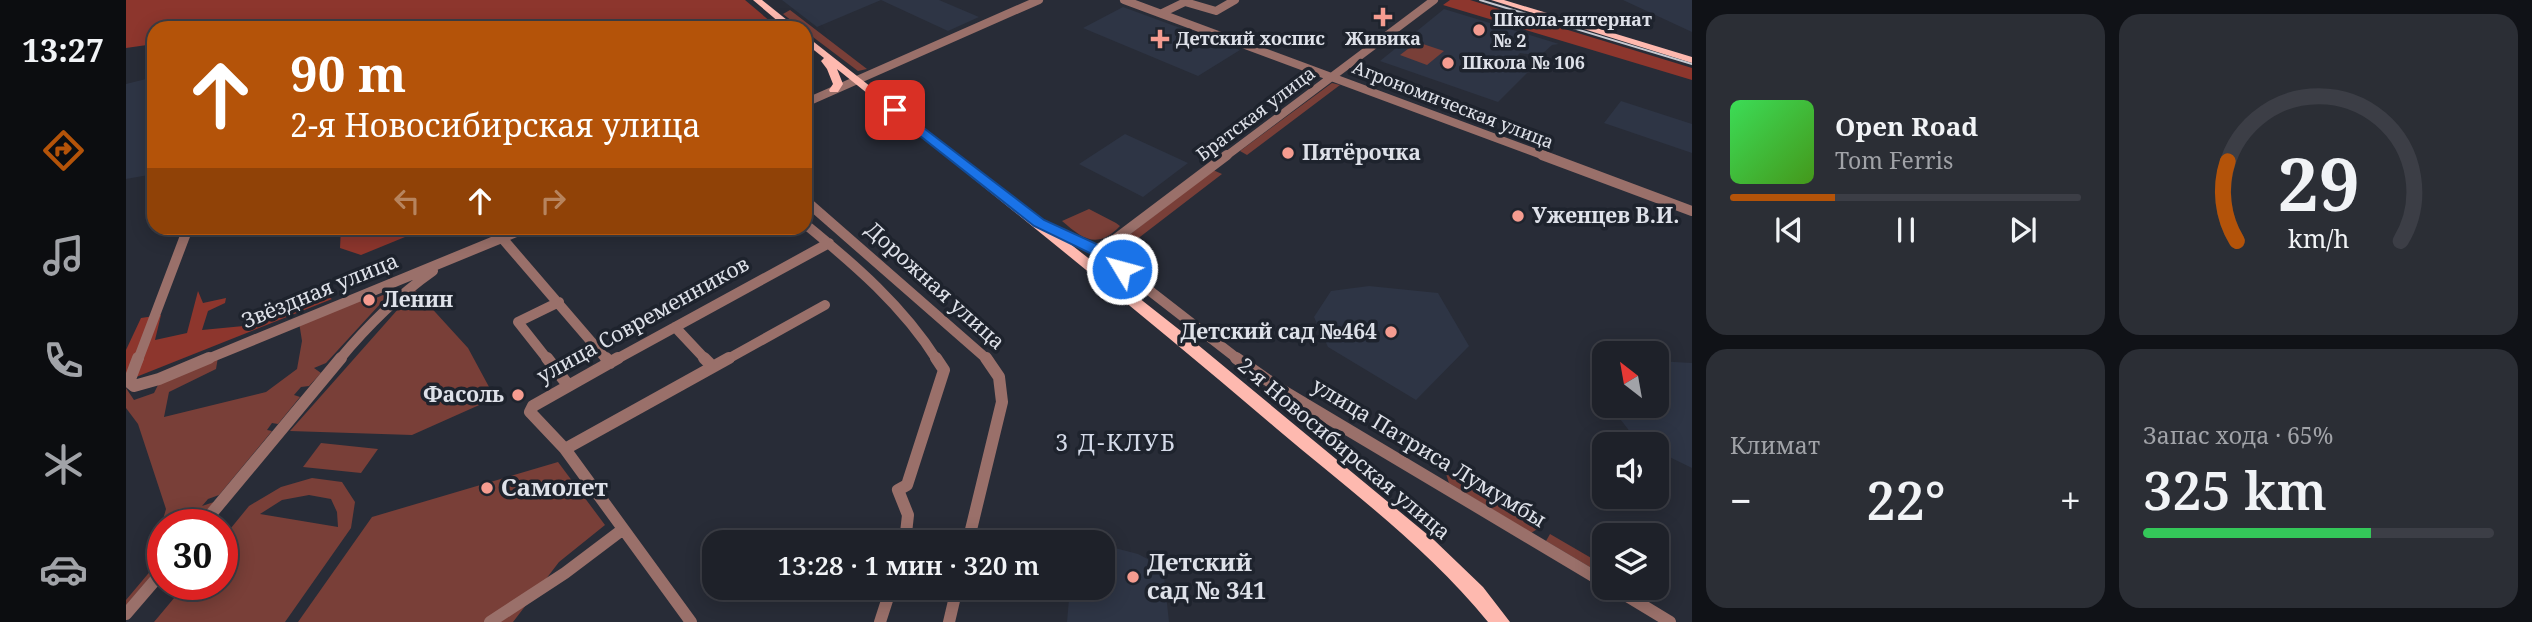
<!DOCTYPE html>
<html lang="ru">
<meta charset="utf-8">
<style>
:root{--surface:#1e2129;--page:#2b2e35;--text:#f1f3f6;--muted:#a1a3a8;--line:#3c3e46;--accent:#b45309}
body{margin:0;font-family:"Noto Serif",serif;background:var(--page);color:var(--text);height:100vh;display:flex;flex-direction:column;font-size:26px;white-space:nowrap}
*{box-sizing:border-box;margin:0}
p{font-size:23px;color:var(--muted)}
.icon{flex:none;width:38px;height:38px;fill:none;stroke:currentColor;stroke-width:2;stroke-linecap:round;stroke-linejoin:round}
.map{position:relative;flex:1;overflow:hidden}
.panel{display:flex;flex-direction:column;gap:14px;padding:14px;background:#101217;width:840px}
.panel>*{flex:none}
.top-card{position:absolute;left:21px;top:21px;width:665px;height:214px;border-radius:21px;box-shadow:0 4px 18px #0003,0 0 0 2px var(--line);background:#b45309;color:#fff;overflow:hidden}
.needle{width:46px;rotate:329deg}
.tools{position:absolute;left:1466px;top:341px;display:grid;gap:14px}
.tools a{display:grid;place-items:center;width:77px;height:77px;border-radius:14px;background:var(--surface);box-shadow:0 4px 18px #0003,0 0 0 2px var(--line);font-size:35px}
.speed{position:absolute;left:21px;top:509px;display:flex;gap:14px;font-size:35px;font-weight:700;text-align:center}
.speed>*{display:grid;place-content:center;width:91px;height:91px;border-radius:50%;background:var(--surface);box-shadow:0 4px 18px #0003,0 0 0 2px var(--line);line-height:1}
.speed .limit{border:10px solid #d22;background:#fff;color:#111}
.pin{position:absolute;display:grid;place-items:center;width:60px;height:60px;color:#fff;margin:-30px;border-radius:14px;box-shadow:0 4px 10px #0006}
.me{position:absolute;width:77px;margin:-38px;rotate:307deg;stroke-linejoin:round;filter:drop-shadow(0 0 5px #0008)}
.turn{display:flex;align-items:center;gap:24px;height:147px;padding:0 28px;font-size:32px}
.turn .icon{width:91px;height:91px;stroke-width:2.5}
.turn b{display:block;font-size:49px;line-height:60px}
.lanes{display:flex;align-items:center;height:66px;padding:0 28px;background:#0003;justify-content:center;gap:35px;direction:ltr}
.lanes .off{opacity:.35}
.big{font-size:52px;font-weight:600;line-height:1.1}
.panel .card{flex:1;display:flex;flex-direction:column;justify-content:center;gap:10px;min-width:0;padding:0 24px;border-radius:21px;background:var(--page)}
.panel .dial{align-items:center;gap:0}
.dial svg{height:182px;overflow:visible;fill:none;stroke:var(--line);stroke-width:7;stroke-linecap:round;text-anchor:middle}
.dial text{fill:var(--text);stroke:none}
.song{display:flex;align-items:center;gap:21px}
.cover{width:84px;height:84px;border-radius:10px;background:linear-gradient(135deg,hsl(130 70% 55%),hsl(100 70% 35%))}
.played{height:7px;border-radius:4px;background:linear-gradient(90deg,var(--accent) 30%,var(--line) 30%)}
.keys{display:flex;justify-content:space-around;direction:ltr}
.heat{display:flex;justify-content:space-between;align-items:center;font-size:38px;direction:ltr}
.charge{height:10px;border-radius:5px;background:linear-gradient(90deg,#34c759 65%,var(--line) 0)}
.panel .tiles{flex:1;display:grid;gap:14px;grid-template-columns:repeat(2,1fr)}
.trip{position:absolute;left:576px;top:530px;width:413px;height:70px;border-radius:21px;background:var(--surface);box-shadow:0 4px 18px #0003,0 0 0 2px var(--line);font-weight:600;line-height:70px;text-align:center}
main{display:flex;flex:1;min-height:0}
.dock{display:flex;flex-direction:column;width:126px;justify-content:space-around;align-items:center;background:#0c0d10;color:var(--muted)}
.dock .icon{width:49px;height:49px}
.dock .active{color:var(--accent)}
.dock b{font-size:32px;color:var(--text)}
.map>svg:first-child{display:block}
.built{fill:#2e3545}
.green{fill:#793f38;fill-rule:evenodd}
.forest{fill:#8d362d}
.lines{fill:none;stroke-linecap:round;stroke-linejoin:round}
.minor-far2{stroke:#9a706a;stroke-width:8}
.minor-far1{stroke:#9a706a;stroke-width:10}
.minor{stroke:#9a706a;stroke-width:12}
.major{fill:#feb9af;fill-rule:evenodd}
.tram{stroke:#c5c8d0;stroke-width:2}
.route{fill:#1a73e8;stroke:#114b97;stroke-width:2}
.poi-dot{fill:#f59c90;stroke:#1e232d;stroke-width:2.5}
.labels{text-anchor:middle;stroke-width:7;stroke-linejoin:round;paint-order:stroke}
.far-poi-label{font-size:18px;font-weight:bold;fill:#dee1e9;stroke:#1e232d;text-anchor:start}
.far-street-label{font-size:18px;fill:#dee1e9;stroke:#1e232d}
.poi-label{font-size:21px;font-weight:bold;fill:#dee1e9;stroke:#1e232d;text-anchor:start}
.street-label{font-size:21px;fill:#dee1e9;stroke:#1e232d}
.neighbourhood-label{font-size:23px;letter-spacing:2px;fill:#d5dbe9;stroke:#1e232d}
.near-poi-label{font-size:24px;font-weight:bold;fill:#dee1e9;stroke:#1e232d;text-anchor:start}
</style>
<main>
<nav class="dock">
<b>13:27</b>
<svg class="icon active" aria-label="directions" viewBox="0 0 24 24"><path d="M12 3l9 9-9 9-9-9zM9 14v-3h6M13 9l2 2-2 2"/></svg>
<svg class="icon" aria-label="music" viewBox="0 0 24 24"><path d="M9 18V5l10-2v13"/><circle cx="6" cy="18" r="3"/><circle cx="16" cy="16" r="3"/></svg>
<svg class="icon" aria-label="phone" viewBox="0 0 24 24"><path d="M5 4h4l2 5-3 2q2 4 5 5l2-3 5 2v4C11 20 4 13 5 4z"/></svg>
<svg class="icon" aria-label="climate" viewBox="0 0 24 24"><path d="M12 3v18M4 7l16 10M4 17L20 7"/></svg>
<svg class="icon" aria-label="car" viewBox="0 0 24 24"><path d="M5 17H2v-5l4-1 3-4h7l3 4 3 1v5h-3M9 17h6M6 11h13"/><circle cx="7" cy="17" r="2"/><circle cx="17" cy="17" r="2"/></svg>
</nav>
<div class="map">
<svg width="1566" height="622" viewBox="0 0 1566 622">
<rect width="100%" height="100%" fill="#282c37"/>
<!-- built -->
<path class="built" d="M656,0H813L853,17L822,31L755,0L691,27Z
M1498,0H1566V32L1497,0Z
M997,7L1114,50L1072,76L957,28Z
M1318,9L1433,44L1426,45L1414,56L1394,53L1383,64L1402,72L1372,102L1254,61Z
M28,77V174L0,179V84Z
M1495,101L1566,124V153L1478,123Z
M999,134L1062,163L1017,197L953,164Z
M1243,286L1312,293L1343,346L1290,400L1202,347L1188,317L1205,291Z
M1531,361L1566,363V468L1531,451V444L1512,442L1484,406H1531Z
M977,545L1012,554L1037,567L1043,622H941L944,588H976Z"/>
<!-- green -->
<path class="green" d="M664,10L741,69L732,71L679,31V28H675L657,14Z
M1291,42L1318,51L1301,65L1274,55Z
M1206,83L1214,85L1121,155L1114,151Z
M1087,170L1096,174L993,253L985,249Z
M963,209L990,223L994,226C971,250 957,239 936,221Z
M264,288L239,300L241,302L266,291L200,363L188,368L195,373L183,386L175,387L168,395L174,397L152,424L146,423L141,430L146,431L93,495L82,499L76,506L88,502L69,525H37V562L0,605V600L32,562L36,553L27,554L40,509L12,424L0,408V388L8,400L28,393L34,381L92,357L90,369L43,392L38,417L140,392L171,369L176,341L173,322Z
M289,290L342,348L369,398L286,435L164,431Z
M195,443L252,449L235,473L177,467Z
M432,462L479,525L433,562L387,622H172L246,517Z
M1320,474L1413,528L1405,533L1323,483Z
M186,478L216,482L229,502L225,528L159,622H28L59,585L96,584V539L123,506L155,487ZM183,495L205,499L211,512L212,527L134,514L156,500Z
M1424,534L1479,566V576L1420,541Z"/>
<!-- forest -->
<path class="forest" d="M0,0H619L652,28H125L117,20L59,22L28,28V44L0,48Z
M1324,0H1344L1566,68V80L1317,5Z
M215,228H301L235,255L214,248Z
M72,291L77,303L100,298L99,303L82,311L76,330L128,325L201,296L206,299L0,381V350L15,318L35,315L29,340L61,333Z"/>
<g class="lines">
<!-- minor-far2 -->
<path class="minor-far2" d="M998,0L1421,157
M1036,13L1059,2L1090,11L1109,0
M679,103L913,0
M1099,157L1308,0"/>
<!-- minor-far1 -->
<path class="minor-far1" d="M1416,155L1566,211
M679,200L862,360
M913,223L970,249L1113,360
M679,224C728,264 777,306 811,360
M376,238L481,360
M970,249L979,247L1101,155
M549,327L580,360
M12,360L62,228
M79,360L400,228
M213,360C242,325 270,297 307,271
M422,360L392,322L433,302
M489,360L703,243
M600,360L699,305"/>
<!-- minor -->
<path class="minor" d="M12,358L3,382L8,386L33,379L83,358
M421,358L442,385
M480,358L484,363
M492,358L407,406L404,412L439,449L565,622
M578,358L586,366
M1110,358L1157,391L1479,583
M439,449L603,358
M76,525L215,358
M779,542L782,515L772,490L781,485L818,370L810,358
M842,542L876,402L873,377L860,358
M1488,588L1544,622
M0,614L37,571
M364,622L439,573L496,530
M754,622L765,588
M823,622L831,588"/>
<!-- major -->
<path class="major" d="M627,0H636L671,28H660Z
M1365,0H1378L1566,57V63Z
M679,35L1060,335L1308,540L1357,587L1384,622H1362C1302,548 1223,490 1151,429C1007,306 859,188 711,69L717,84L712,92H704L703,90L707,84L701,69L695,61L698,58L679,43Z"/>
<!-- tram -->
<path class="tram" d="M1354,0L1566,64"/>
</g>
<!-- route -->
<path class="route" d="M769,106L918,220L975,246L1001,266L1003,269L1001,273H991L964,253L908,226L765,113L763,110Z"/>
<!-- markers -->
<g class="poi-dot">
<path d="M1253.5 6.5h7v7h7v7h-7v7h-7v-7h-7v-7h7z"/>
<circle cx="1353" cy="30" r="7"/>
<path d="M1030.5 28.5h7v7h7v7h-7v7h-7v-7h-7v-7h7z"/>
<circle cx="1322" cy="63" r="7"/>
<circle cx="1162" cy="153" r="7"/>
<circle cx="1392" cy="216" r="7"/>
<circle cx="243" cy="300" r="7"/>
<circle cx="1265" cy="332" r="7"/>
<circle cx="392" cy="395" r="7"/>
<circle cx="361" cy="488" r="7"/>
<circle cx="1007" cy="577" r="7"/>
</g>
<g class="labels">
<!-- far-poi labels -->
<g class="far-poi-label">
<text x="1367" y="26">Школа-интернат<tspan x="1367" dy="21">№ 2</tspan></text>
<text x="1050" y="45">Детский хоспис</text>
<text x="1257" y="45" text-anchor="middle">Живика</text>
<text x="1336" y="69">Школа № 106</text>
</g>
<!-- far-street labels -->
<g class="far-street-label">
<text transform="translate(1327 105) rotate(21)" y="6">Агрономическая улица</text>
<text transform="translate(1130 114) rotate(-37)" y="6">Братская улица</text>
</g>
<!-- poi labels -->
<g class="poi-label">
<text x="1176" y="160">Пятёрочка</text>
<text x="1406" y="223">Уженцев В.И.</text>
<text x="257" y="307">Ленин</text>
<text x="1251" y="339" text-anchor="end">Детский сад №464</text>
<text x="378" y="402" text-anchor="end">Фасоль</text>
</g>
<!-- street labels -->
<g class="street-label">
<text transform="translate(809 286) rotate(42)" y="7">Дорожная улица</text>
<text transform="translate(194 291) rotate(-22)" y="7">Звёздная улица</text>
<text transform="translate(517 320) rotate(-29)" y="7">улица Современников</text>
<text transform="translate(1218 449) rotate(40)" y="7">2-я Новосибирская улица</text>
<text transform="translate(1303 453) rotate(31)" y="7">улица Патриса Лумумбы</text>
</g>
<!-- neighbourhood labels -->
<g class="neighbourhood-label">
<text x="990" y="451">3 Д-КЛУБ</text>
</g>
<!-- near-poi labels -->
<g class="near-poi-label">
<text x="375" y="496">Самолет</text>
<text x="1021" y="571">Детский<tspan x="1021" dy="28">сад № 341</tspan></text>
</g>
</g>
</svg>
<div class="tools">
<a><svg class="needle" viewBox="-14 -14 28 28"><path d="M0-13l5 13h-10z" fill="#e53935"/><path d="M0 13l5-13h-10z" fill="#a1a3a8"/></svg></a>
<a><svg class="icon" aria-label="sound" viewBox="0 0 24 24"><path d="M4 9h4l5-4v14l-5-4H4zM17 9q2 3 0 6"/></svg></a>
<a><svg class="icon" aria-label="layers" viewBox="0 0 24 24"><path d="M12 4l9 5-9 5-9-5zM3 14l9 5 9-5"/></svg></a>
</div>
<div class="speed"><div class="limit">30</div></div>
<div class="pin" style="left:769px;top:110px;background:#d93025"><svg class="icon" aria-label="arrive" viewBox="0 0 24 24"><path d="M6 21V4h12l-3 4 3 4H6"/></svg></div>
<svg class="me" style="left:996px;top:269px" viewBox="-20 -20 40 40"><circle r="17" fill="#1a73e8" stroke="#fff" stroke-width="3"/><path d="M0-11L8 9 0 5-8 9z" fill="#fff"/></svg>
<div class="trip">13:28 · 1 мин · 320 m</div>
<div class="top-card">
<div class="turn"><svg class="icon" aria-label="ahead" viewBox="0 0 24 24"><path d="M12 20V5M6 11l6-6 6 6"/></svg><div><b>90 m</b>2-я Новосибирская улица</div></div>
<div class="lanes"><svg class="icon off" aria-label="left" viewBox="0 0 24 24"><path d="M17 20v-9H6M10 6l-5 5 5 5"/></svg><svg class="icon" aria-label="ahead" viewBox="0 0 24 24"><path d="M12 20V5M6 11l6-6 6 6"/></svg><svg class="icon off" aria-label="right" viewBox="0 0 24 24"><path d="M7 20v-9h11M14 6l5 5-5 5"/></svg></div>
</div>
</div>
<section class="panel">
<div class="tiles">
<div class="card">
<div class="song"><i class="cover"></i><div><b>Open Road</b><p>Tom Ferris</p></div></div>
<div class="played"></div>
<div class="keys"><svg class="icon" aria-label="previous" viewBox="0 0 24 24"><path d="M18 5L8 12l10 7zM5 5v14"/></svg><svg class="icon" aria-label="pause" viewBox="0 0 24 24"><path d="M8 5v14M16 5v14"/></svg><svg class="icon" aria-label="next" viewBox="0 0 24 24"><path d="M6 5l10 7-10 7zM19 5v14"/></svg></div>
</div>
<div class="card dial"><svg viewBox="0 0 100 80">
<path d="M14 69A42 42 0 1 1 86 69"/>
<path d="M14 69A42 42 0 0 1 10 34" stroke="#b45309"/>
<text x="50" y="56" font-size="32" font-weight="700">29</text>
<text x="50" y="72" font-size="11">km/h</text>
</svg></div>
<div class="card"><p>Климат</p>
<div class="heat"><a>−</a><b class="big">22°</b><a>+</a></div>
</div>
<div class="card"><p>Запас хода · 65%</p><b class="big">325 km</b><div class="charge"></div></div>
</div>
</section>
</main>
